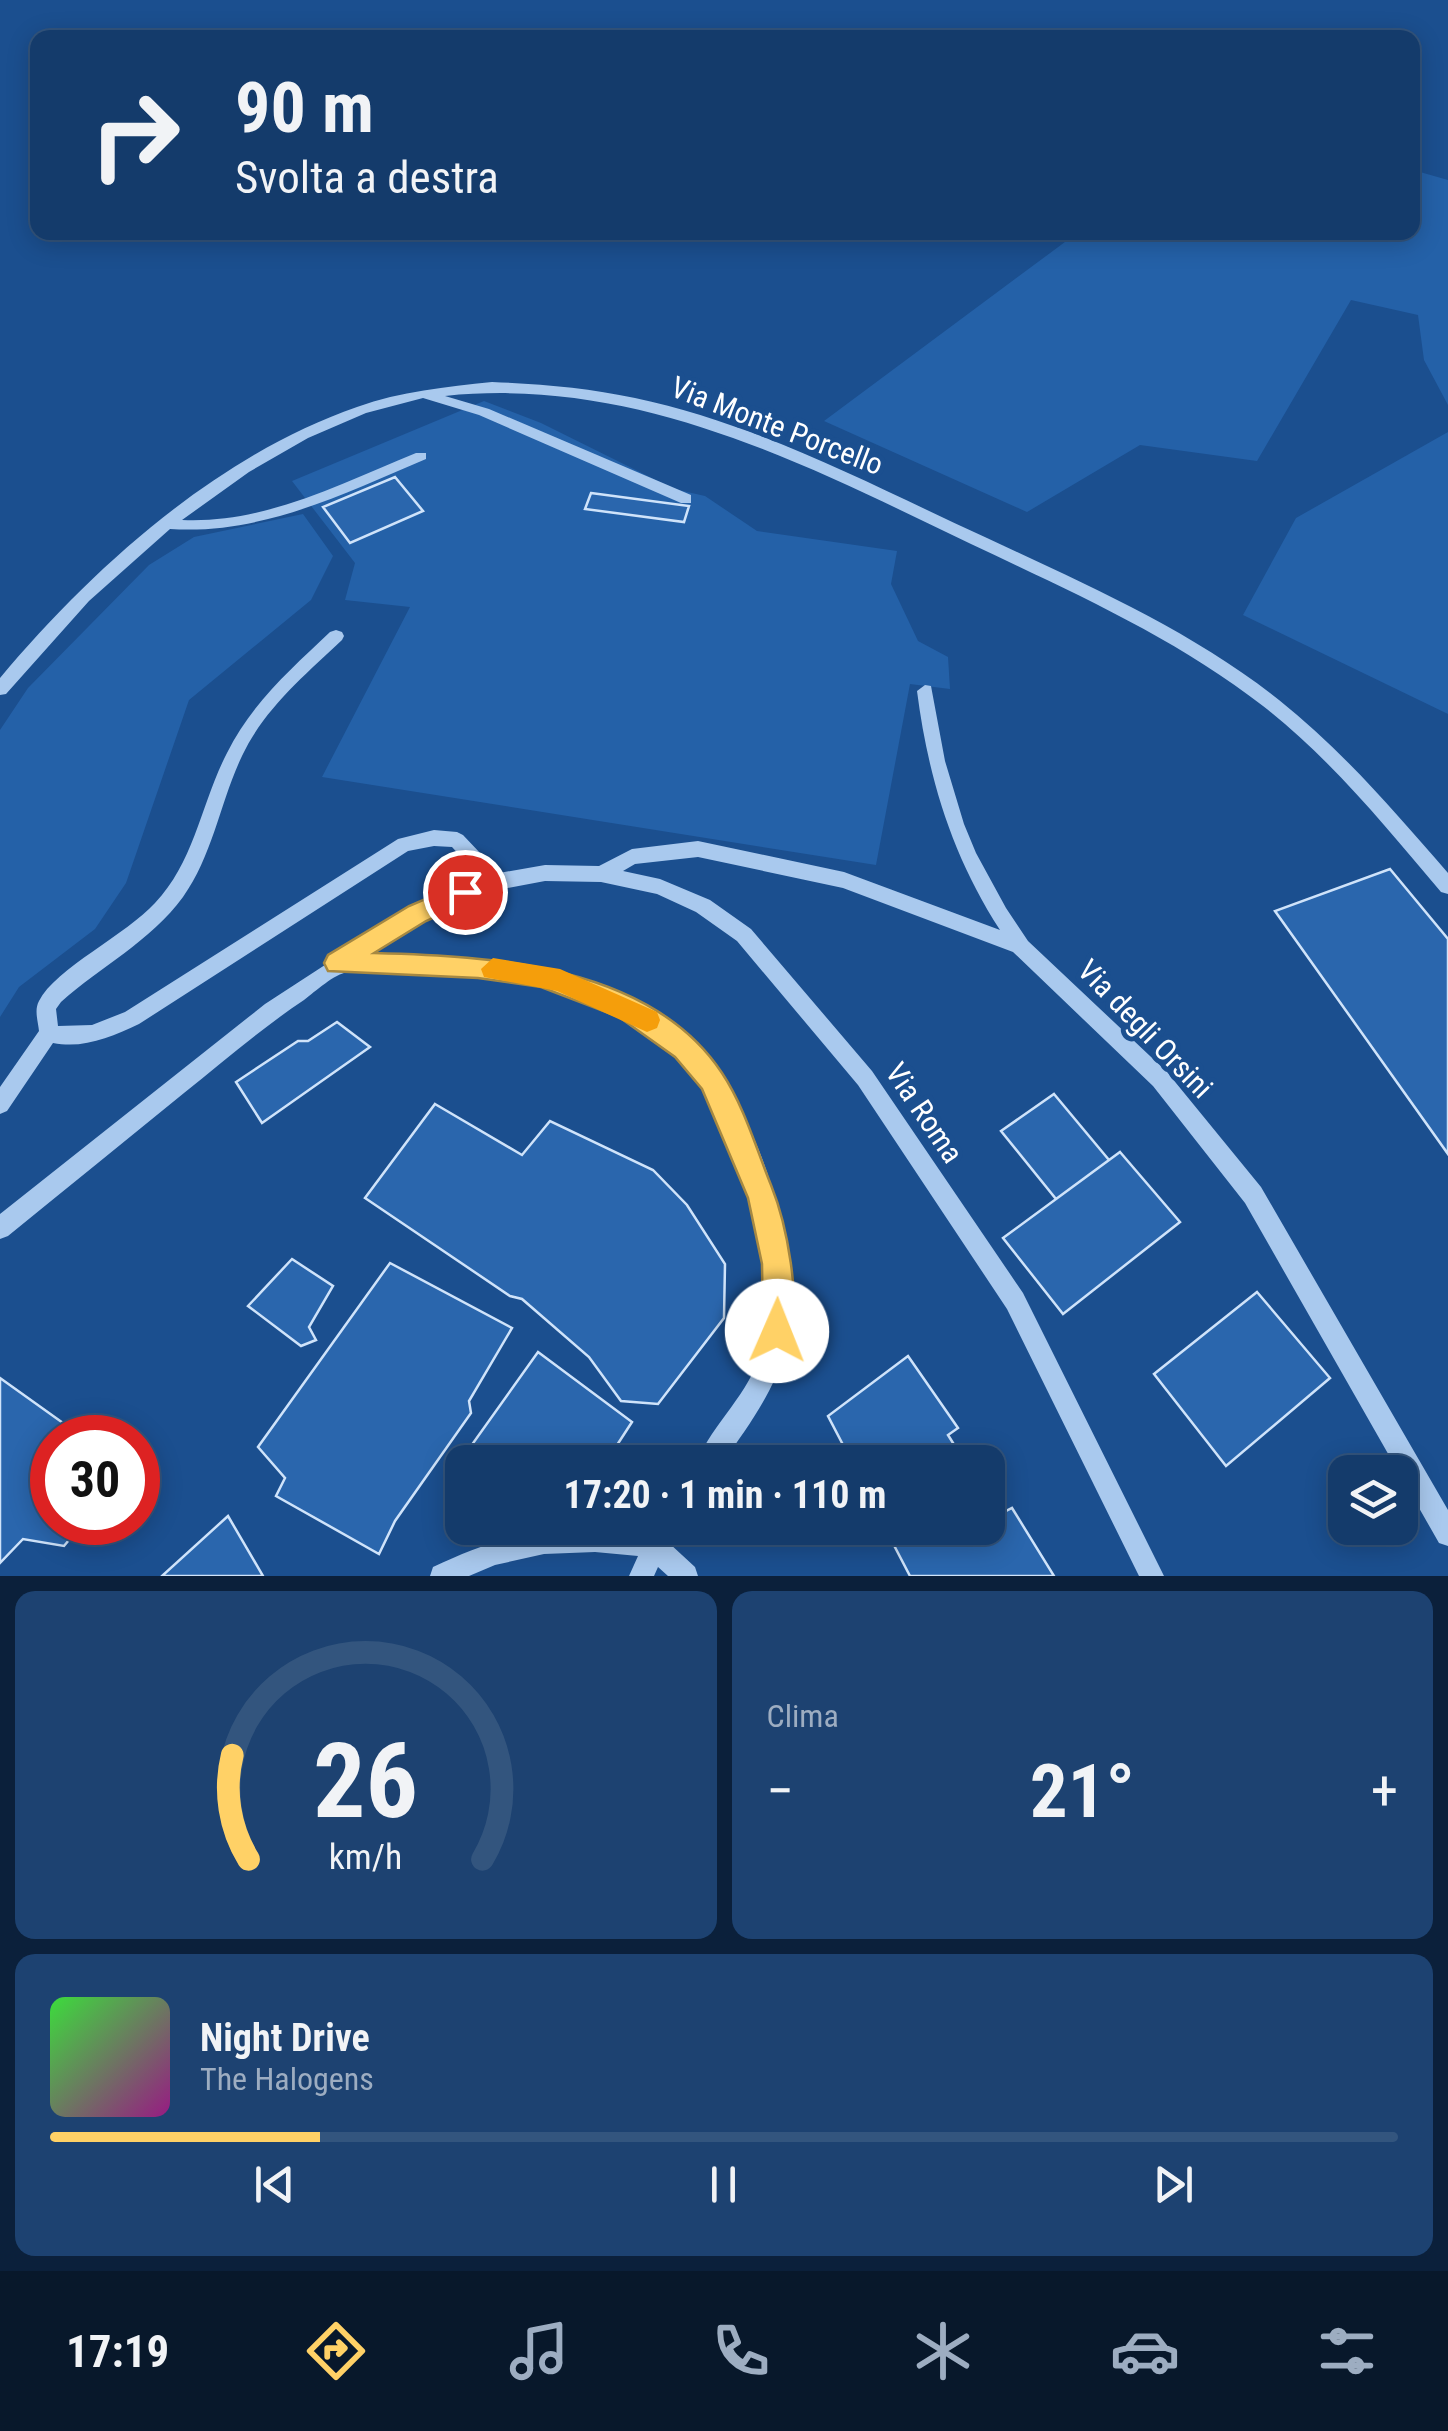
<!DOCTYPE html>
<html lang="it">
<meta charset="utf-8">
<style>
:root{--surface:#143b6b;--page:#1d4271;--text:#f1f3f6;--muted:#9dadc1;--line:#33557e;--accent:#ffd166}
body{margin:0;font-family:"Roboto Condensed",sans-serif;background:var(--page);color:var(--text);height:100vh;display:flex;flex-direction:column;font-size:38px;white-space:nowrap}
*{box-sizing:border-box;margin:0}
p{font-size:32px;color:var(--muted)}
.icon{flex:none;width:55px;height:55px;fill:none;stroke:currentColor;stroke-width:2;stroke-linecap:round;stroke-linejoin:round}
.map{position:relative;height:1576px;overflow:hidden}
.side{display:flex;flex-direction:column;gap:15px;padding:15px;background:#0b203b;flex:1}
.side>*{flex:none}
.banner{position:absolute;left:30px;top:30px;width:1390px;height:210px;border-radius:20px;box-shadow:0 5px 25px #0003,0 0 0 2px var(--line);background:#143b6b;color:var(--text);overflow:hidden}
.tools{position:absolute;left:1328px;top:1455px;display:grid;gap:20px}
.tools a{display:grid;place-items:center;width:90px;height:90px;border-radius:20px;background:var(--surface);box-shadow:0 5px 25px #0003,0 0 0 2px var(--line);font-size:50px}
.speed{position:absolute;left:30px;top:1415px;display:flex;gap:20px;font-size:50px;font-weight:700;text-align:center}
.speed>*{display:grid;place-content:center;width:130px;height:130px;border-radius:50%;background:var(--surface);box-shadow:0 5px 25px #0003,0 0 0 2px var(--line);line-height:1}
.speed .limit{border:15px solid #d22;background:#fff;color:#111}
.pin{position:absolute;display:grid;place-items:center;width:85px;height:85px;color:#fff;margin:-42px;border:5px solid #fff;border-radius:50%;box-shadow:0 2px 10px #0007}
.me{position:absolute;width:110px;margin:-55px;rotate:1deg;stroke-linejoin:round;filter:drop-shadow(0 0 8px #0008)}
.turn{display:flex;align-items:center;gap:35px;height:210px;padding:0 40px;font-size:45px}
.turn .icon{width:130px;height:130px;stroke-width:2.5}
.turn b{display:block;font-size:70px;line-height:85px}
.big{font-size:75px;font-weight:700;line-height:1.1}
.side .widget{flex:1;display:flex;flex-direction:column;justify-content:center;gap:15px;min-width:0;padding:0 35px;border-radius:20px;background:var(--page)}
.side .dial{align-items:center;gap:0}
.dial svg{height:260px;overflow:visible;fill:none;stroke:var(--line);stroke-width:7;stroke-linecap:round;text-anchor:middle}
.dial text{fill:var(--text);stroke:none}
.song{display:flex;align-items:center;gap:30px}
.cover{width:120px;height:120px;border-radius:15px;background:linear-gradient(135deg,hsl(120 70% 55%),hsl(310 70% 35%))}
.played{height:10px;border-radius:5px;background:linear-gradient(90deg,var(--accent) 20%,var(--line) 20%)}
.keys{display:flex;justify-content:space-around;direction:ltr}
.heat{display:flex;justify-content:space-between;align-items:center;font-size:55px;direction:ltr}
.side .tiles{flex:1;display:grid;gap:15px;grid-template-columns:1fr 1fr}
.widget:last-child{grid-column:span 2}
.trip{position:absolute;left:445px;top:1445px;width:560px;height:100px;border-radius:20px;background:var(--surface);box-shadow:0 5px 25px #0003,0 0 0 2px var(--line);font-weight:700;line-height:100px;text-align:center}
.menu{display:flex;height:160px;justify-content:space-around;align-items:center;background:#08182b;color:var(--muted)}
.menu .icon{width:70px;height:70px}
.menu .on{color:var(--accent)}
.menu b{font-size:45px;color:var(--text)}
.map>svg:first-child{display:block}
.green{fill:#2461a8}
.building{fill:#2a66ad;stroke:#cfe3fa;stroke-width:2.5}
.lines{fill:none;stroke-linecap:round;stroke-linejoin:round}
.minor{fill:#a9c9ee;fill-rule:evenodd}
.route{fill:#ffd166;stroke:#a68842;stroke-width:2.5}
.slow{fill:#f59e0b}
.labels{text-anchor:middle;stroke-width:10;stroke-linejoin:round;paint-order:stroke}
.street-label{font-size:30px;fill:#fff;stroke:#1b4f8f}
</style>
<div class="map">
<svg width="1448" height="1576" viewBox="0 0 1448 1576">
<rect width="100%" height="100%" fill="#1b4f8f"/>
<!-- green -->
<path class="green" d="M1413,170L1448,180V405L1424,360L1418,315L1351,300L1257,461L1140,445L1027,512L824,421L1073,236L1210,241L1260,232H1412Z
M484,401L541,423L674,489L705,496L757,531L897,551L891,584L918,641L948,657L950,689L910,684L876,865L322,777L410,607L345,600L355,563L292,481Z
M1448,432V714L1243,615L1296,518Z
M303,514L333,556L311,600L189,700L126,883L95,929L19,987L0,1017V730L28,688L149,565L194,537Z"/>
<!-- building -->
<path class="building" d="M395,477L423,511L350,543L323,507Z
M591,493L689,506L684,522L585,509Z
M1390,869L1448,939V1154L1275,911Z
M337,1022L370,1047L262,1123L236,1082L298,1041H308Z
M1054,1094L1109,1160L1056,1199L1001,1131Z
M435,1104L522,1155L550,1121L653,1170L687,1205L725,1264L724,1318L658,1404L621,1401L589,1357L522,1299L510,1296L365,1198Z
M1120,1152L1180,1222L1063,1314L1003,1238Z
M292,1259L333,1286L309,1327L316,1340L301,1346L248,1306Z
M390,1263L512,1328L469,1401L471,1413L395,1521L379,1554L276,1496L285,1478L258,1447Z
M1257,1292L1330,1378L1226,1466L1154,1374Z
M538,1352L632,1422L606,1462H488L471,1446Z
M908,1356L958,1428L948,1435L965,1462H852L828,1416Z
M0,1378L84,1438H52V1522H84L64,1546L23,1539L0,1563Z
M988,1498L998,1515L1012,1508L1054,1576H910L885,1528H988Z
M228,1516L263,1576H162Z"/>
<g class="lines">
<!-- minor -->
<path class="minor" d="M492,382C541,384 588,388 635,398C759,424 873,486 987,538C1087,585 1191,630 1279,700C1342,750 1395,812 1448,873V894L1441,892C1386,827 1331,759 1263,706C1174,637 1072,592 971,544C804,464 637,376 445,396L489,409L691,495V503H681L479,415L423,398L366,413L308,438L249,472L182,520C265,524 342,483 416,453H426V459C343,494 262,535 170,529L89,601L6,694L0,695V678C93,567 218,455 357,407C401,391 446,387 492,382Z
M336,630L342,632L344,636L342,640C305,675 264,709 242,756C220,802 213,855 183,897C151,941 100,967 61,1002L56,1009L58,1026L92,1025L125,1012L398,839L434,830L457,832L463,835L499,873L545,865L599,866L632,849L698,841L844,872L1000,930C952,856 928,777 917,691L925,685L931,686L945,761L964,824L976,853L1006,908L1028,941L1167,1072L1261,1187L1448,1510V1546L1439,1543L1245,1203L1153,1086L1013,952L843,888L698,857L635,864L623,871L660,879L710,900L751,929L872,1071L1023,1293L1164,1576H1139L1007,1309L858,1085L737,941L696,912L657,894L601,882L545,881L497,890L424,920L371,955C461,956 549,958 631,1001C663,1017 692,1038 714,1067C766,1138 804,1262 785,1349C775,1391 747,1428 723,1462H697C713,1422 750,1394 761,1351C773,1304 767,1255 755,1209C715,1044 611,980 447,973C421,972 372,968 348,972C334,974 316,991 304,1000C262,1028 224,1061 184,1093C126,1140 67,1188 8,1236L0,1239V1214L265,1004L328,963L330,957L340,954L410,908L481,879L452,847L434,846L408,851L139,1024C111,1037 84,1049 53,1043L7,1111L0,1114V1087L39,1031C38,1021 34,1010 39,1001C55,969 127,934 155,903C195,861 201,803 227,753C251,704 291,669 330,632Z
M595,1528L649,1532L651,1528H676L669,1543L695,1567L698,1576H668L658,1567L654,1576H629L638,1556L595,1552L544,1554L495,1565L469,1576H430L433,1567C487,1541 536,1527 595,1528Z"/>
</g>
<!-- route -->
<path class="route" d="M465,882L477,892L473,900L426,921L374,953C490,956 650,964 722,1073C744,1106 756,1148 771,1185C786,1222 803,1303 788,1342L777,1346L767,1342L763,1331L762,1264L748,1198L702,1089L675,1057L619,1017L541,987L478,978L328,971L324,963L328,955L409,906Z"/>
<!-- slow -->
<path class="slow" d="M493,958L560,969L657,1012L660,1020L657,1028L647,1032L557,991L484,977L481,969Z"/>
<g class="labels">
<!-- street labels -->
<g class="street-label">
<text transform="translate(777 426) rotate(21)" y="10">Via Monte Porcello</text>
<text transform="translate(1145 1029) rotate(46)" y="10">Via degli Orsini</text>
<text transform="translate(924 1113) rotate(56)" y="10">Via Roma</text>
</g>
</g>
</svg>
<div class="tools">
<a><svg class="icon" aria-label="layers" viewBox="0 0 24 24"><path d="M12 4l9 5-9 5-9-5zM3 14l9 5 9-5"/></svg></a>
</div>
<div class="speed"><div class="limit">30</div></div>
<div class="pin" style="left:465px;top:892px;background:#d93025"><svg class="icon" aria-label="arrive" viewBox="0 0 24 24"><path d="M6 21V4h12l-3 4 3 4H6"/></svg></div>
<svg class="me" style="left:777px;top:1331px" viewBox="-20 -20 40 40"><circle r="19" fill="#fff"/><path d="M0-13L10 11 0 6-10 11z" fill="#ffd166"/></svg>
<div class="trip">17:20 · 1 min · 110 m</div>
<div class="banner">
<div class="turn"><svg class="icon" aria-label="right" viewBox="0 0 24 24"><path d="M7 20v-9h11M14 6l5 5-5 5"/></svg><div><b>90 m</b>Svolta a destra</div></div>
</div>
</div>
<section class="side">
<div class="tiles">
<div class="widget dial"><svg viewBox="0 0 100 80">
<path d="M14 69A42 42 0 1 1 86 69"/>
<path d="M14 69A42 42 0 0 1 9 37" stroke="#ffd166"/>
<text x="50" y="56" font-size="32" font-weight="700">26</text>
<text x="50" y="72" font-size="11">km/h</text>
</svg></div>
<div class="widget"><p>Clima</p>
<div class="heat"><a>−</a><b class="big">21°</b><a>+</a></div>
</div>
<div class="widget">
<div class="song"><i class="cover"></i><div><b>Night Drive</b><p>The Halogens</p></div></div>
<div class="played"></div>
<div class="keys"><svg class="icon" aria-label="previous" viewBox="0 0 24 24"><path d="M18 5L8 12l10 7zM5 5v14"/></svg><svg class="icon" aria-label="pause" viewBox="0 0 24 24"><path d="M8 5v14M16 5v14"/></svg><svg class="icon" aria-label="next" viewBox="0 0 24 24"><path d="M6 5l10 7-10 7zM19 5v14"/></svg></div>
</div>
</div>
</section>
<nav class="menu">
<b>17:19</b>
<svg class="icon on" aria-label="directions" viewBox="0 0 24 24"><path d="M12 3l9 9-9 9-9-9zM9 14v-3h6M13 9l2 2-2 2"/></svg>
<svg class="icon" aria-label="music" viewBox="0 0 24 24"><path d="M9 18V5l10-2v13"/><circle cx="6" cy="18" r="3"/><circle cx="16" cy="16" r="3"/></svg>
<svg class="icon" aria-label="phone" viewBox="0 0 24 24"><path d="M5 4h4l2 5-3 2q2 4 5 5l2-3 5 2v4C11 20 4 13 5 4z"/></svg>
<svg class="icon" aria-label="climate" viewBox="0 0 24 24"><path d="M12 3v18M4 7l16 10M4 17L20 7"/></svg>
<svg class="icon" aria-label="car" viewBox="0 0 24 24"><path d="M5 17H2v-5l4-1 3-4h7l3 4 3 1v5h-3M9 17h6M6 11h13"/><circle cx="7" cy="17" r="2"/><circle cx="17" cy="17" r="2"/></svg>
<svg class="icon" aria-label="filters" viewBox="0 0 24 24"><path d="M4 7h16M4 17h16"/><circle cx="9" cy="7" r="2"/><circle cx="15" cy="17" r="2"/></svg>
</nav>
